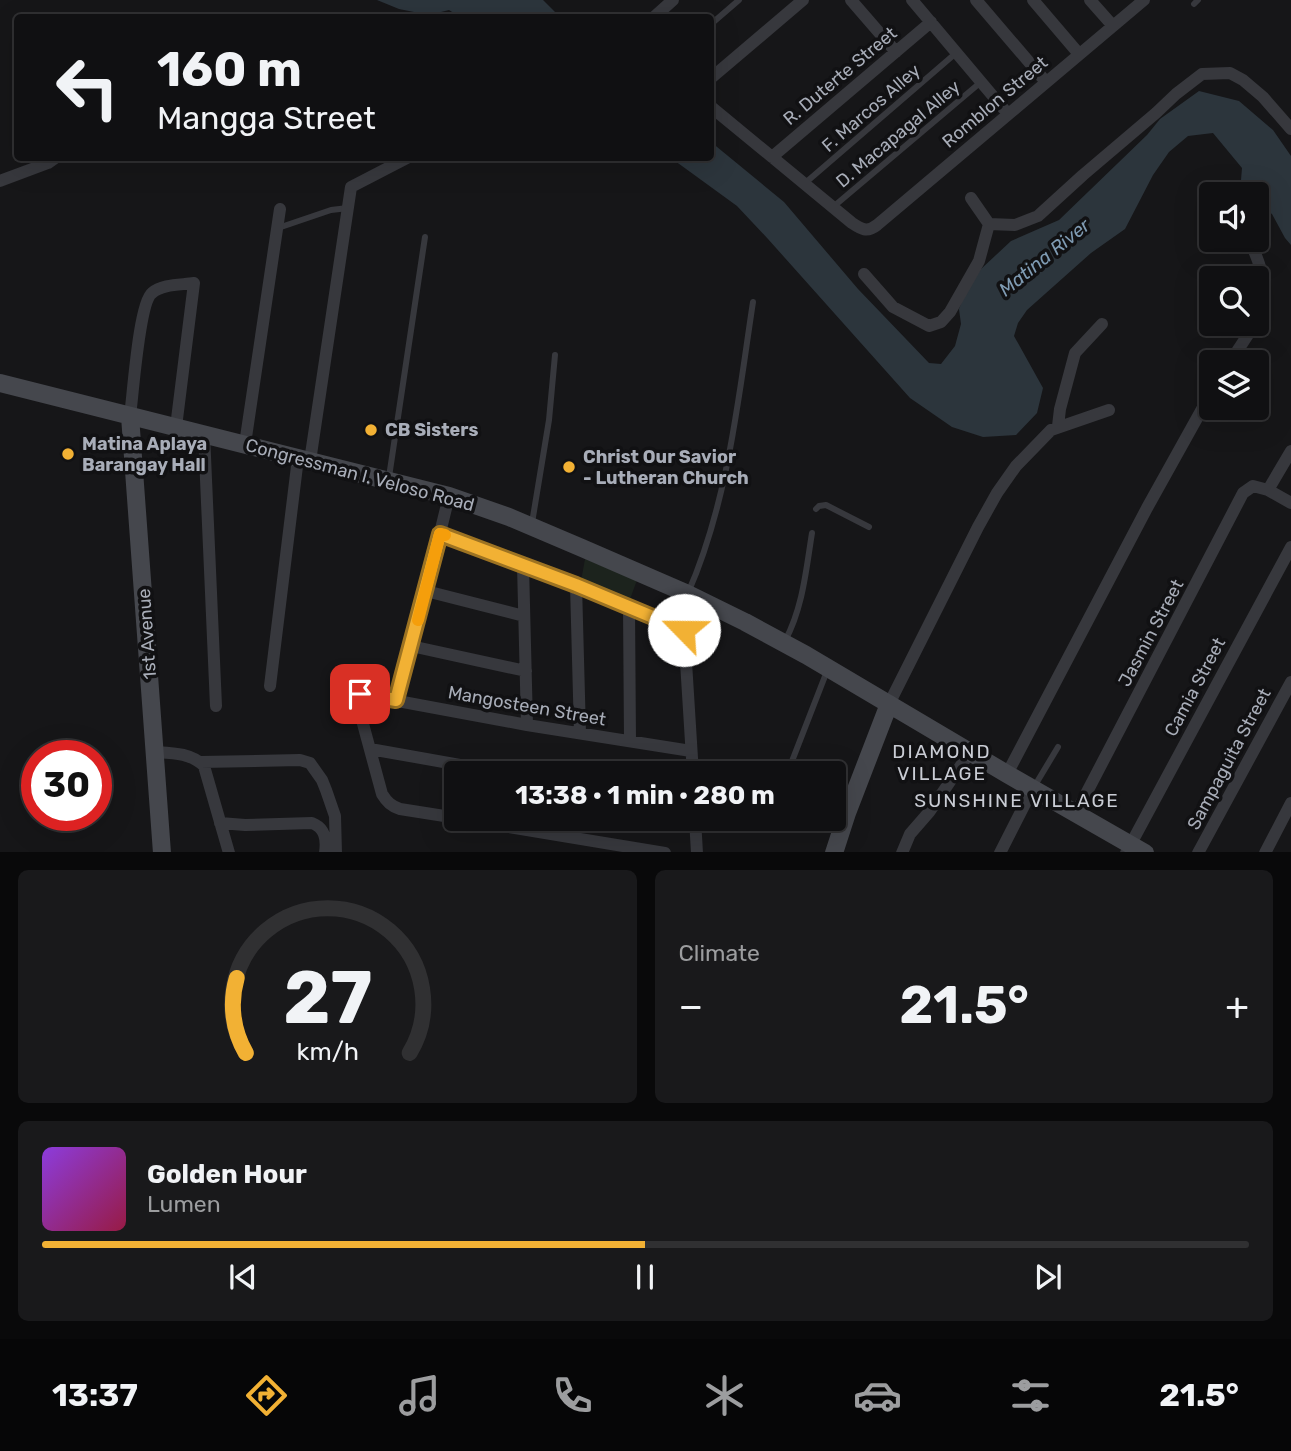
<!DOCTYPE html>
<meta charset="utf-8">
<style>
:root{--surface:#101012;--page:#19191b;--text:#f1f3f6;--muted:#9c9d9f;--line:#303032;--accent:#f2b134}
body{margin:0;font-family:Rubik,sans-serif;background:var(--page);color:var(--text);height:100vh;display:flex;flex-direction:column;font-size:26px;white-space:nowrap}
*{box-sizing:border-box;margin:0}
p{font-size:23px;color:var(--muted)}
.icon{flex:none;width:38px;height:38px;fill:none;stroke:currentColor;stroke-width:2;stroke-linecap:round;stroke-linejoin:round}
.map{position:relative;height:852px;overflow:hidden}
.drawer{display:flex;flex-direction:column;gap:18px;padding:18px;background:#09090a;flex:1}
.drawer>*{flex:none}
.hud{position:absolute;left:14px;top:14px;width:700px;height:147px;border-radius:7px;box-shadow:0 7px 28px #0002,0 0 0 2px var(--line);background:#101012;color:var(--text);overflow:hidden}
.tools{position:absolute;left:1199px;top:182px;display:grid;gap:14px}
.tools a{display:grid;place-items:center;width:70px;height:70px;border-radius:7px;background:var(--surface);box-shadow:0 7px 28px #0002,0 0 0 2px var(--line);font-size:35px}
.speed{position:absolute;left:21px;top:740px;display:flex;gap:14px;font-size:35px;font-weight:700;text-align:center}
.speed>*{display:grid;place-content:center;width:91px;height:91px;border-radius:50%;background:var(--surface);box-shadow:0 7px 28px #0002,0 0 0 2px var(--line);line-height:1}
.speed .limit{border:10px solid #d22;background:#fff;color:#111}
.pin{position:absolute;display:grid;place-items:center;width:60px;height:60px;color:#fff;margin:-30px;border-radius:14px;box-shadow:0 4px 10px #0006}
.me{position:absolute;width:77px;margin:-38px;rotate:293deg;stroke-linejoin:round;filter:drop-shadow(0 0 5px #0008)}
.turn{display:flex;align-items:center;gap:24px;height:147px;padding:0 28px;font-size:32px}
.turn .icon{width:91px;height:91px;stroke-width:2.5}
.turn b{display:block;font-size:49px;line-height:60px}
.big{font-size:52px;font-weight:700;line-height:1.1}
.drawer .tile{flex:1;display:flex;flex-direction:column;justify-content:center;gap:10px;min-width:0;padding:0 24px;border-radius:10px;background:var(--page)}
.drawer .dial{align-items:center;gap:0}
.dial svg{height:182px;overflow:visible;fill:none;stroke:var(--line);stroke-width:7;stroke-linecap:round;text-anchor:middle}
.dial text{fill:var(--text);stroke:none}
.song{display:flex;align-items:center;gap:21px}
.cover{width:84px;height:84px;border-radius:10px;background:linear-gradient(135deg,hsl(270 70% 55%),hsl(340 70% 35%))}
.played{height:7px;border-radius:4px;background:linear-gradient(90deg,var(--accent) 50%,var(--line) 50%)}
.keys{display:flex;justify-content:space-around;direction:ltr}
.heat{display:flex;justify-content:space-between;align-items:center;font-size:38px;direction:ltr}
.drawer .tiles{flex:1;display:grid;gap:18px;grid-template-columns:1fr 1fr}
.tile:last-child{grid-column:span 2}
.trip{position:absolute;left:444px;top:761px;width:402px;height:70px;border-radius:7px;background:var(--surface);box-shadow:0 7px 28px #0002,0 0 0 2px var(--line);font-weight:700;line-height:70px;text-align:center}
.tabs{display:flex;height:112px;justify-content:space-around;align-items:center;background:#060607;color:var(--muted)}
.tabs .icon{width:49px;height:49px}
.tabs .on{color:var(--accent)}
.tabs b{font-size:32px;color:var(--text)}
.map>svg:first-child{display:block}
.green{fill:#1c231d}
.water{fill:#2c353c}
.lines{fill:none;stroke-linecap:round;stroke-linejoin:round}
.lane{stroke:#37383d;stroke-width:6}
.street{stroke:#37383d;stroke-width:12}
.secondary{stroke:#45474d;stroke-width:18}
.route-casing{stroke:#9d7322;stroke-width:18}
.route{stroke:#f2b134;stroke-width:12}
.slow{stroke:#f59e0b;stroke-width:12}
.poi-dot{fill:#f2b134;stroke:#111113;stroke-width:2.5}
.labels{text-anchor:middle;stroke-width:7;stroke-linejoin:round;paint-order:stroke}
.street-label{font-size:18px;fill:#a8adb8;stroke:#111113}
.poi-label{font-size:18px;font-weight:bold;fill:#a8adb8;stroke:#111113;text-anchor:start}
.water-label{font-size:19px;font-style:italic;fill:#7f9bb3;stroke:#111113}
.neighbourhood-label{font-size:19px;letter-spacing:2px;fill:#c9ccd4;stroke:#111113}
</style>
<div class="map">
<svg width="1291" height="853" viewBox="0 0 1291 853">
<rect width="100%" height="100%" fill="#161618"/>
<!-- green -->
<path class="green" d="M585,559L637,580L629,602L581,581Z"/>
<!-- water -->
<path class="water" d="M377,0H543L560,17H460L449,10L429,15L399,9Z
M1199,91L1239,101L1273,130L1291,156V245L1285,238L1272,214L1257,205L1256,194H1250L1241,180L1242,168L1213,133L1188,136L1169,152L1153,175L1125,229L1091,253L1027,310L1018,323L1014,336L1043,388L1037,413L1016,435L983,437L952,427L910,398L768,239L737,206L671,158H710L711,142L784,202L858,289L929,363L941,364L955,346L961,324L959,309L965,293L981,269L1011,241L1059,220L1147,135L1160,119Z"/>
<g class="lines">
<!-- lane -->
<path class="lane" d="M1194,4L1198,0
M710,25L739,0
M804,184L956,53
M833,207L981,82
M278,228L331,210L348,208
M389,477L425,237
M816,509L819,506L826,505L869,527
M532,523L549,420L555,355
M688,593C728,502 738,400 753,302
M785,641C803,607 806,570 812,533
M787,774L827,671
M1034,787L1058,747"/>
<!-- street -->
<path class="street" d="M851,0L896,52
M912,0L1008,114
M976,0L1046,82
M1033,0L1079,54
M1090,0L1113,26
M653,18L673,0
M710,79L803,0
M710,106L852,223C861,229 867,233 877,225L1144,0
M772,157L931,22
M0,181L48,163L55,158
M1210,196L1211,197
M989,224L1015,225L1038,216L1083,175L1156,113L1176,94L1202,74L1230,73L1243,80L1263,97L1291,129
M1249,240C1262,266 1271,294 1256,320
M864,274L893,307L929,326L941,322L950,312L979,261L989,224L971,198
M1230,362L1255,324
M130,416C133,395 139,303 152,293C162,284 181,285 194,283L176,427
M1058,426L1060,409L1075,353L1102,324
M204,434L216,706
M245,444L280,209
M310,461L351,187L407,158
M1268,490L1291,451
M440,533L576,585L684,630
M523,565L527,725
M576,585L580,733
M426,591L524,616
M688,594L684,630L693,774
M629,607L630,741
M411,646L526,671
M270,686L298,458
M396,700L440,533L449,496
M889,704L978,527L997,493L1016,466L1051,430L1109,410
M370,749L511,774
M155,752C173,753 191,753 204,766L229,853
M201,762L300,760L310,763L322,780L326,790L335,816L336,853
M1007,774L1147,508L1211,393
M835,806L847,813
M1076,813L1243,493L1253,486L1268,490L1291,503
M457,818L400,809C391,806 387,802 382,794L359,709L357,699L360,694L527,725L691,751
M460,819L665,853
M695,819L697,853
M220,823L245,825L312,823C325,828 327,839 325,853
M902,853L910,834L930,811L970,752
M1000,853L1033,788
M1126,853L1291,547
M1198,853L1291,682
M1265,853L1291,803"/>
<!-- secondary -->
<path class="secondary" d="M0,383L449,496L509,517L582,548L688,594L745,622L806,655L1007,774L1145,853
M130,416L162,853
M834,853L847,813L889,704"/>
</g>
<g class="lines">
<defs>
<path id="route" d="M360,694L396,700L440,534L576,585L684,630"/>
</defs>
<!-- route casing -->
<use href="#route" class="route-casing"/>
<!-- route -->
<use href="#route" class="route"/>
<!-- slow -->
<path class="slow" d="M418,620L440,534L445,535"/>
</g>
<!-- markers -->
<g class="poi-dot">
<circle cx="371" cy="430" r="7"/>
<circle cx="68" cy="454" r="7"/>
<circle cx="569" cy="467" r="7"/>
</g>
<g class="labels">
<!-- street labels -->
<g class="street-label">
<text transform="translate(840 76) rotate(-40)" y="6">R. Duterte Street</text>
<text transform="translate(995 102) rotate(-40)" y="6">Romblon Street</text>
<text transform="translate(871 108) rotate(-41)" y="6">F. Marcos Alley</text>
<text transform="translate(898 134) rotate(-40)" y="6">D. Macapagal Alley</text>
<text transform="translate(360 475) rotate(15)" y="6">Congressman I. Veloso Road</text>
<text transform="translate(1151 633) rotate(-62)" y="6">Jasmin Street</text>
<text transform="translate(147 634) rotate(-94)" y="6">1st Avenue</text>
<text transform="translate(1195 687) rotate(-62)" y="6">Camia Street</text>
<text transform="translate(527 706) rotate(10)" y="6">Mangosteen Street</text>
<text transform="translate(1229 759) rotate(-62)" y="6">Sampaguita Street</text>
</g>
<!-- poi labels -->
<g class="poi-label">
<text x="385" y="436">CB Sisters</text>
<text x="82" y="450">Matina Aplaya<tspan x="82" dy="21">Barangay Hall</tspan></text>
<text x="583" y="463">Christ Our Savior<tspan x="583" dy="21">- Lutheran Church</tspan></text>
</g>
<!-- water labels -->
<g class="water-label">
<text transform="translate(1044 257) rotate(-39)" y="7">Matina River</text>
</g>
<!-- neighbourhood labels -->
<g class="neighbourhood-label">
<text x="942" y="758">DIAMOND<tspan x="942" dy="22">VILLAGE</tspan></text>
<text x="1017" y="807">SUNSHINE VILLAGE</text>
</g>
</g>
</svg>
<div class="tools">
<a><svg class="icon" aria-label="sound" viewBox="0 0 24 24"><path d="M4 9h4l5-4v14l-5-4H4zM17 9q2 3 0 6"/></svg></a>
<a><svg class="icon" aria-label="search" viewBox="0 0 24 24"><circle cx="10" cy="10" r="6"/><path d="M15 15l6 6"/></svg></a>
<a><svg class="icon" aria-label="layers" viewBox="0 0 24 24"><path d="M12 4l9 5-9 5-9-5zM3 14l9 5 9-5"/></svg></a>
</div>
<div class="speed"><div class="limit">30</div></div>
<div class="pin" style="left:360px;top:694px;background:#d93025"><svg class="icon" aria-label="arrive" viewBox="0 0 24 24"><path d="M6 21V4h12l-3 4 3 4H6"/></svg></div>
<svg class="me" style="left:684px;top:630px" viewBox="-20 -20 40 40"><circle r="19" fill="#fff"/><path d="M0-13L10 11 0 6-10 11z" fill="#f2b134"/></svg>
<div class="trip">13:38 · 1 min · 280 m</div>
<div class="hud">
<div class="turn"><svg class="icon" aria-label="left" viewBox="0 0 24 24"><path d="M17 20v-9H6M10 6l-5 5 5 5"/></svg><div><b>160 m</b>Mangga Street</div></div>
</div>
</div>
<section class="drawer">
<div class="tiles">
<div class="tile dial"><svg viewBox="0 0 100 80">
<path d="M14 69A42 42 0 1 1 86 69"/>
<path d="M14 69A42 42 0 0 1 10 36" stroke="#f2b134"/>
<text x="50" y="56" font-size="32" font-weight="700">27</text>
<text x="50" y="72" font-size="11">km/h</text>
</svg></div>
<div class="tile"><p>Climate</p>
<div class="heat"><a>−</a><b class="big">21.5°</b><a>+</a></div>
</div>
<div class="tile">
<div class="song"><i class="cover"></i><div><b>Golden Hour</b><p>Lumen</p></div></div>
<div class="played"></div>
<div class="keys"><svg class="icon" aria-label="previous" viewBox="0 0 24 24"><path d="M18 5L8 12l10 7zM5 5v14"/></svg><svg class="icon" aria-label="pause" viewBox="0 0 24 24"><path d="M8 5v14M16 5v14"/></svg><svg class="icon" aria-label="next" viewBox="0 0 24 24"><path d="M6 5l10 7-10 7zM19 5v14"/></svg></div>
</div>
</div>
</section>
<nav class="tabs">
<b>13:37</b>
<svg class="icon on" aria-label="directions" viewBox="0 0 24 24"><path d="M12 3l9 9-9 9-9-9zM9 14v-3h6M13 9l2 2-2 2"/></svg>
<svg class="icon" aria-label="music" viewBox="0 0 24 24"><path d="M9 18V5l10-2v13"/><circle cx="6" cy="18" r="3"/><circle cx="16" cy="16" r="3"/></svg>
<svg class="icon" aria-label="phone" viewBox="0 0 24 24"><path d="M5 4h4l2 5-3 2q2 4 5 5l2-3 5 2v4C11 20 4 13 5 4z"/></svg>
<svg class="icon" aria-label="climate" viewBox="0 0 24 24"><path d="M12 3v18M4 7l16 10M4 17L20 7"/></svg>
<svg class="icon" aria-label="car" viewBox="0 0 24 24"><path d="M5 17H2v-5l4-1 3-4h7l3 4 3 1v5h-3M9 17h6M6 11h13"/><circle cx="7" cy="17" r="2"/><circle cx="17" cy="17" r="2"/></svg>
<svg class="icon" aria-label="filters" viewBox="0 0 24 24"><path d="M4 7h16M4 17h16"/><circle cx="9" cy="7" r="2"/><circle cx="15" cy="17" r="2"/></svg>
<b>21.5°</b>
</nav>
